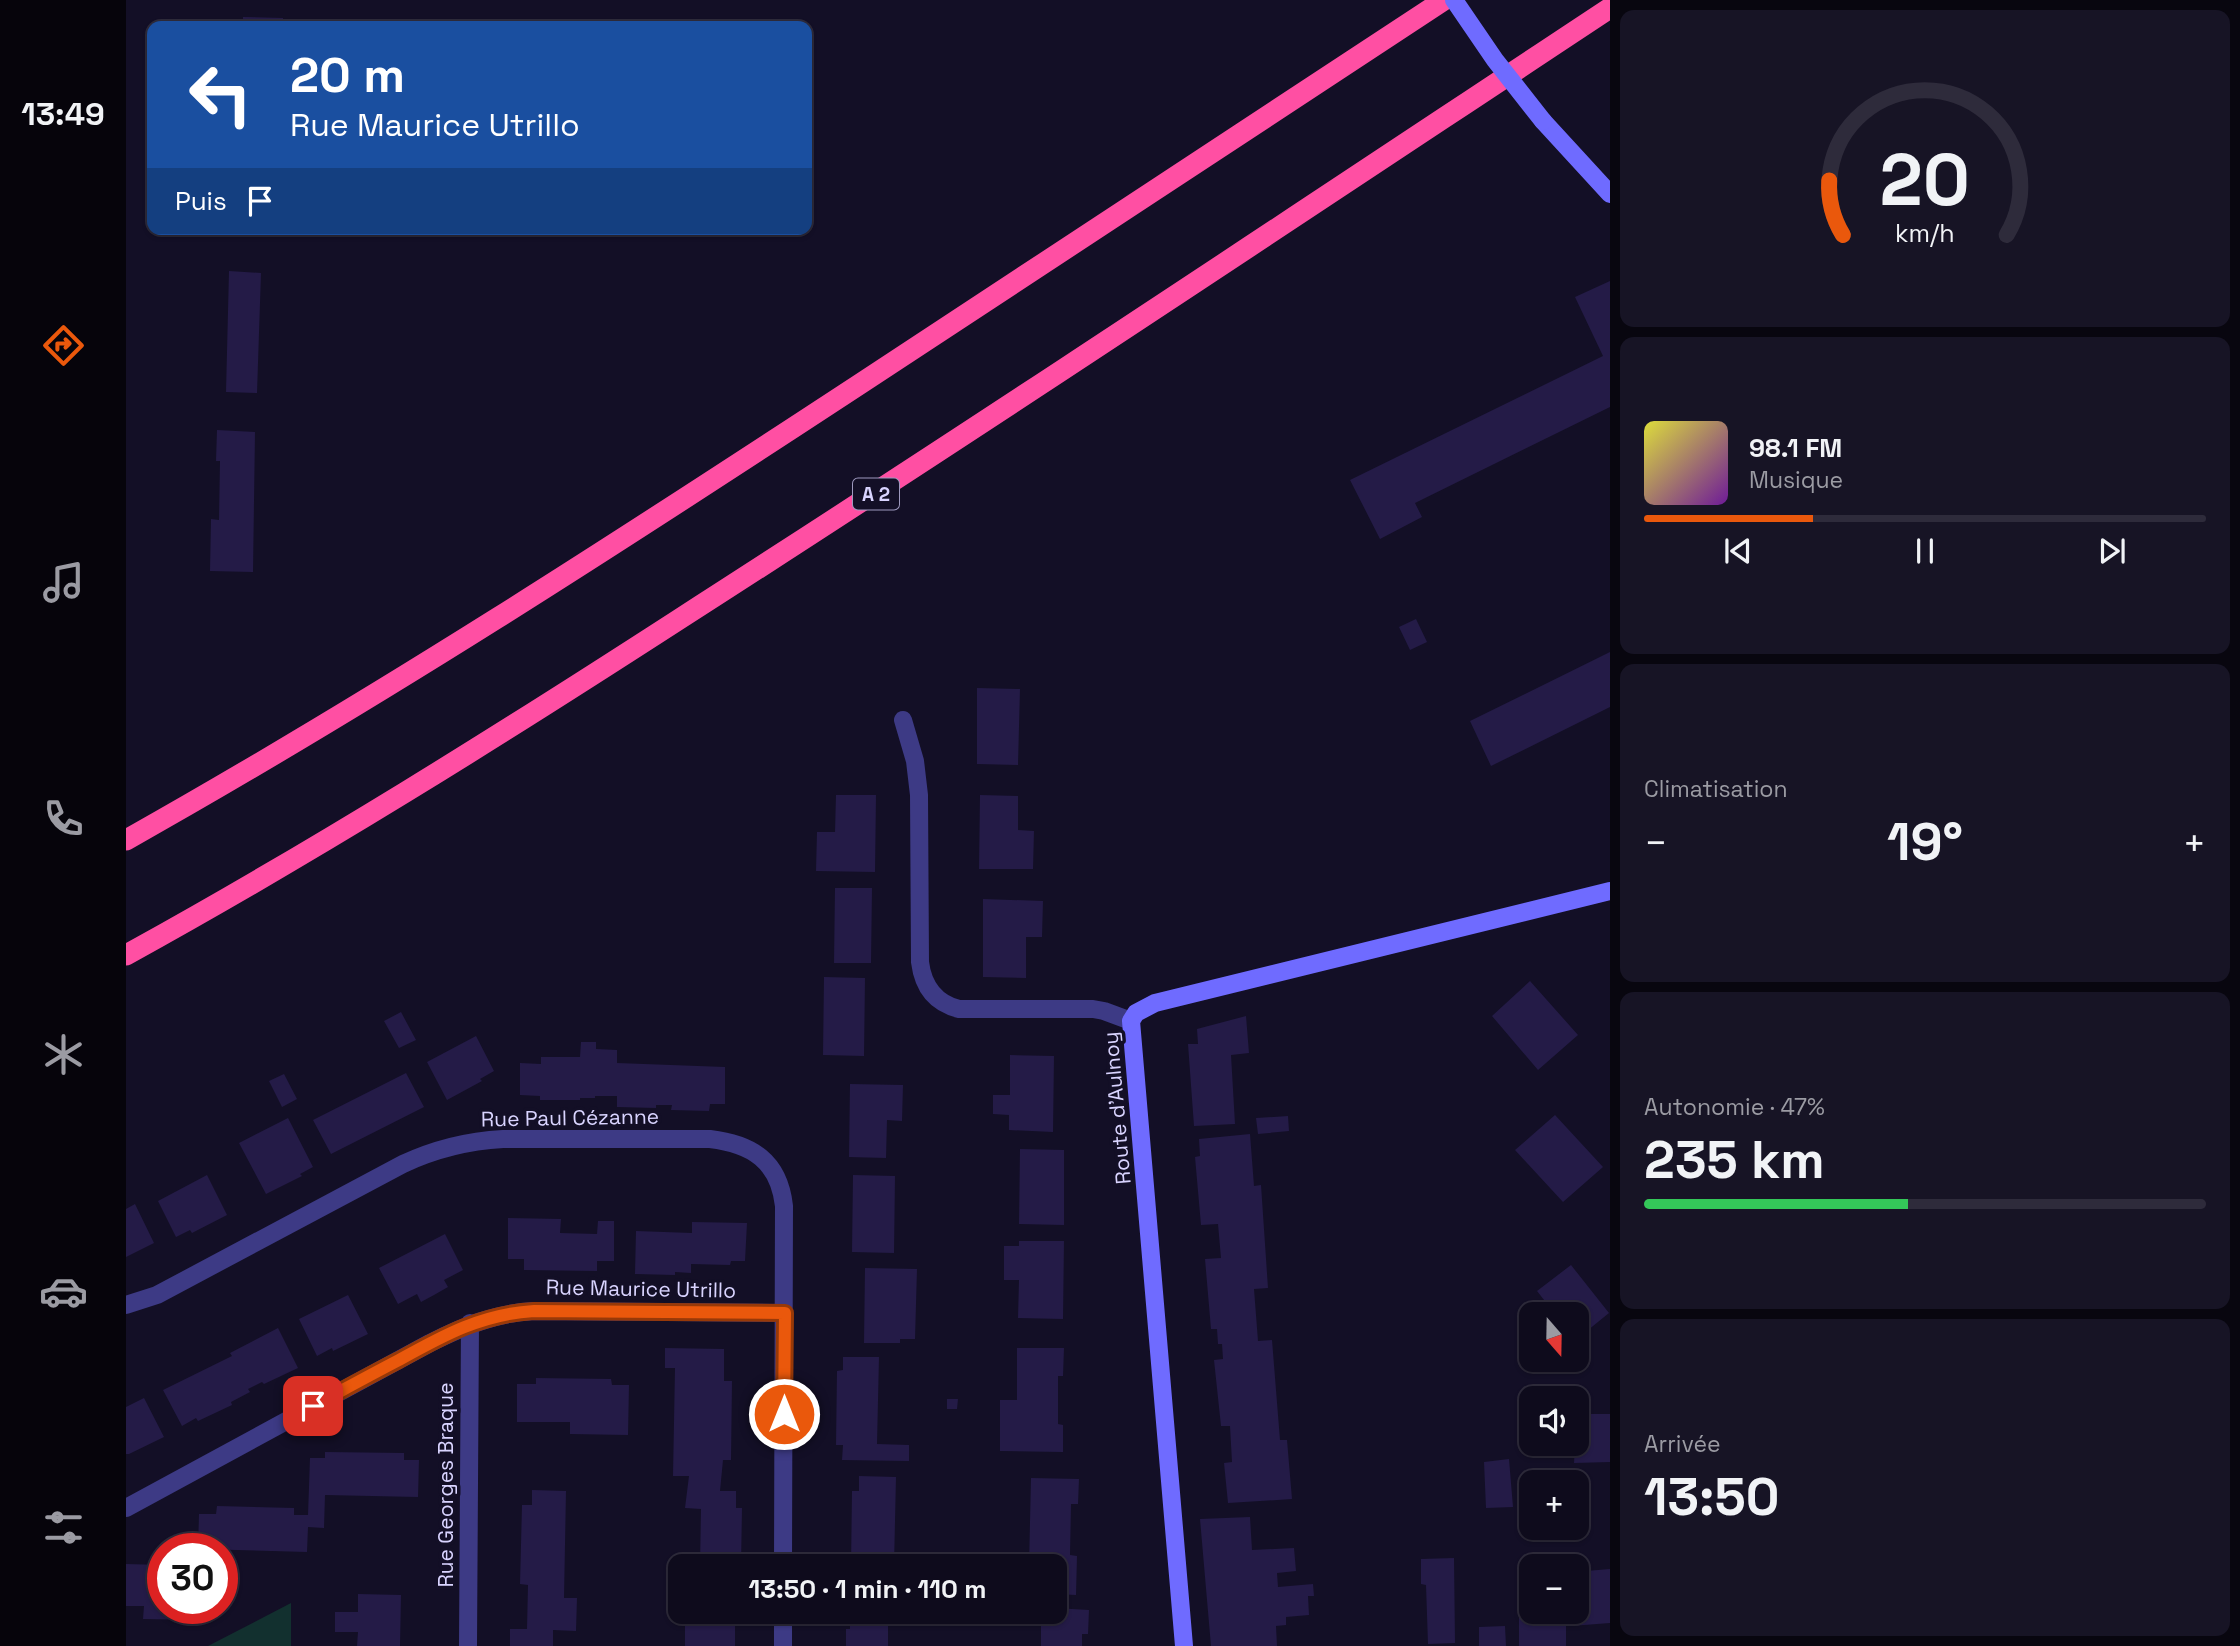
<!DOCTYPE html>
<html lang="fr">
<meta charset="utf-8">
<style>
:root{--surface:#0e0b1c;--page:#171425;--text:#f1f3f6;--muted:#9b9ba3;--line:#2e2b3b;--accent:#ea580c}
body{margin:0;font-family:"Space Grotesk",sans-serif;background:var(--page);color:var(--text);height:100vh;display:flex;flex-direction:column;font-size:26px;white-space:nowrap}
*{box-sizing:border-box;margin:0}
p{font-size:23px;color:var(--muted)}
.icon{flex:none;width:38px;height:38px;fill:none;stroke:currentColor;stroke-width:2;stroke-linecap:round;stroke-linejoin:round}
.map{position:relative;flex:1;overflow:hidden}
.side{display:flex;flex-direction:column;gap:10px;padding:10px;background:#08060f;width:630px}
.side>*{flex:none}
.banner{position:absolute;left:21px;top:21px;width:665px;height:214px;border-radius:14px;box-shadow:0 2px 5px #0004,0 0 0 2px var(--line);background:#1a4fa0;color:#fff;overflow:hidden}
.needle{width:46px;rotate:160deg}
.buttons{position:absolute;left:1393px;top:1302px;display:grid;gap:14px}
.buttons a{display:grid;place-items:center;width:70px;height:70px;border-radius:14px;background:var(--surface);box-shadow:0 2px 5px #0004,0 0 0 2px var(--line);font-size:35px}
.speed{position:absolute;left:21px;top:1533px;display:flex;gap:14px;font-size:35px;font-weight:700;text-align:center}
.speed>*{display:grid;place-content:center;width:91px;height:91px;border-radius:50%;background:var(--surface);box-shadow:0 2px 5px #0004,0 0 0 2px var(--line);line-height:1}
.speed .limit{border:10px solid #d22;background:#fff;color:#111}
.pin{position:absolute;display:grid;place-items:center;width:60px;height:60px;color:#fff;margin:-30px;border-radius:14px;box-shadow:0 4px 10px #0006}
.me{position:absolute;width:77px;margin:-38px;rotate:0deg;stroke-linejoin:round;filter:drop-shadow(0 0 5px #0008)}
.turn{display:flex;align-items:center;gap:24px;height:147px;padding:0 28px;font-size:32px}
.turn .icon{width:91px;height:91px;stroke-width:2.5}
.turn b{display:block;font-size:49px;line-height:60px}
.then{display:flex;align-items:center;height:66px;padding:0 28px;background:#0003;gap:14px;font-size:26px}
.big{font-size:52px;font-weight:600;line-height:1.1}
.side .card{flex:1;display:flex;flex-direction:column;justify-content:center;gap:10px;min-width:0;padding:0 24px;border-radius:14px;background:var(--page)}
.side .dial{align-items:center;gap:0}
.dial svg{height:182px;overflow:visible;fill:none;stroke:var(--line);stroke-width:7;stroke-linecap:round;text-anchor:middle}
.dial text{fill:var(--text);stroke:none}
.song{display:flex;align-items:center;gap:21px}
.cover{width:84px;height:84px;border-radius:10px;background:linear-gradient(135deg,hsl(60 70% 55%),hsl(280 70% 35%))}
.played{height:7px;border-radius:4px;background:linear-gradient(90deg,var(--accent) 30%,var(--line) 30%)}
.keys{display:flex;justify-content:space-around;direction:ltr}
.heat{display:flex;justify-content:space-between;align-items:center;font-size:38px;direction:ltr}
.charge{height:10px;border-radius:5px;background:linear-gradient(90deg,#34c759 47%,var(--line) 0)}
.trip{position:absolute;left:542px;top:1554px;width:399px;height:70px;border-radius:14px;background:var(--surface);box-shadow:0 2px 5px #0004,0 0 0 2px var(--line);font-weight:600;line-height:70px;text-align:center}
main{display:flex;flex:1;min-height:0}
.tab-bar{display:flex;flex-direction:column;width:126px;justify-content:space-around;align-items:center;background:#06040b;color:var(--muted)}
.tab-bar .icon{width:49px;height:49px}
.tab-bar .current{color:var(--accent)}
.tab-bar b{font-size:32px;color:var(--text)}
.map>svg:first-child{display:block}
.green{fill:#12302f}
.building{fill:#241b47}
.lines{fill:none;stroke-linecap:round;stroke-linejoin:round}
.street{stroke:#3d3a85;stroke-width:18}
.secondary{stroke:#6f6bff;stroke-width:18}
.highway{stroke:#ff4fa3;stroke-width:21}
.secondary-bridge{stroke:#6f6bff;stroke-width:18}
.route-casing{stroke:#983908;stroke-width:18}
.route{stroke:#ea580c;stroke-width:12}
.labels{text-anchor:middle;stroke-width:7;stroke-linejoin:round;paint-order:stroke}
.shield{fill:#130f26;stroke:#9e99be;stroke-width:2}
.shield-label{font-size:19px;font-weight:bold;fill:#d9d4ff}
.street-label{font-size:21px;fill:#d9d4ff;stroke:#130f26}
</style>
<main>
<nav class="tab-bar">
<b>13:49</b>
<svg class="icon current" aria-label="directions" viewBox="0 0 24 24"><path d="M12 3l9 9-9 9-9-9zM9 14v-3h6M13 9l2 2-2 2"/></svg>
<svg class="icon" aria-label="music" viewBox="0 0 24 24"><path d="M9 18V5l10-2v13"/><circle cx="6" cy="18" r="3"/><circle cx="16" cy="16" r="3"/></svg>
<svg class="icon" aria-label="phone" viewBox="0 0 24 24"><path d="M5 4h4l2 5-3 2q2 4 5 5l2-3 5 2v4C11 20 4 13 5 4z"/></svg>
<svg class="icon" aria-label="climate" viewBox="0 0 24 24"><path d="M12 3v18M4 7l16 10M4 17L20 7"/></svg>
<svg class="icon" aria-label="car" viewBox="0 0 24 24"><path d="M5 17H2v-5l4-1 3-4h7l3 4 3 1v5h-3M9 17h6M6 11h13"/><circle cx="7" cy="17" r="2"/><circle cx="17" cy="17" r="2"/></svg>
<svg class="icon" aria-label="filters" viewBox="0 0 24 24"><path d="M4 7h16M4 17h16"/><circle cx="9" cy="7" r="2"/><circle cx="15" cy="17" r="2"/></svg>
</nav>
<div class="map">
<svg width="1484" height="1646" viewBox="0 0 1484 1646">
<rect width="100%" height="100%" fill="#130f26"/>
<!-- green -->
<path class="green" d="M165,1603V1646H82Z"/>
<!-- building -->
<path class="building" d="M117,17L157,18V26H117Z
M103,271L135,273L131,393L100,392Z
M1484,281V407L1289,503L1296,517L1254,539L1224,480L1477,356L1449,297Z
M91,430L129,432L127,572L84,571L85,519L93,520L94,461H90Z
M1290,619L1301,642L1284,650L1273,627Z
M1484,652V707L1365,766L1344,721Z
M851,688L894,689L892,765L851,764Z
M710,795H750L749,872L690,871L691,832H709Z
M854,795L892,796V830L908,831L907,869H853Z
M709,888H746L745,963H708Z
M857,899L917,901L916,937H900V978L857,977Z
M698,977L739,978L738,1056L697,1055Z
M1404,981L1452,1035L1412,1070L1366,1016Z
M275,1012L290,1040L273,1048L258,1021Z
M1120,1016L1123,1053L1105,1055L1109,1124L1068,1126L1062,1044H1072L1071,1029Z
M350,1036L368,1071L354,1079L356,1081L321,1100L301,1062Z
M455,1042H470V1049L491,1050V1063L599,1067V1104H584L583,1111L545,1110L546,1105H530V1108L491,1107V1096H469V1098H454V1100H414V1096L394,1095V1063L415,1064V1057H454Z
M884,1055L928,1056L927,1132L883,1130V1115L867,1114V1095H884Z
M280,1073L298,1107L205,1154L187,1120Z
M158,1074L171,1099L156,1107L143,1081Z
M724,1084L777,1085L776,1121L761,1120L760,1158L723,1157Z
M1429,1115L1477,1167L1437,1202L1389,1150Z
M1162,1116L1163,1131L1132,1134L1130,1118Z
M162,1118L187,1167L174,1174L176,1176L140,1194L113,1143Z
M1124,1134L1128,1186L1135,1185L1142,1288L1128,1289L1132,1341L1146,1340L1154,1440H1161L1166,1499L1102,1503L1098,1463L1106,1462L1104,1426H1095L1088,1360L1097,1359L1096,1344H1092L1091,1329H1085L1079,1259L1095,1258L1092,1224L1075,1225L1069,1157L1074,1156L1073,1139Z
M894,1149L938,1150V1225L893,1224Z
M81,1175L101,1215L66,1233L64,1230L50,1237L32,1201Z
M727,1175L769,1176L768,1253L726,1252Z
M9,1204L28,1243L0,1257V1209Z
M382,1218L435,1219L434,1233L471,1234L472,1221H488V1261H471V1271L398,1270V1259H382Z
M566,1222L621,1223L619,1261H605L604,1265L565,1264V1273L549,1272V1275L509,1274L510,1231L566,1233Z
M319,1234L337,1270L318,1280L322,1287L308,1295L295,1302L291,1294L272,1304L253,1268Z
M893,1241H938L937,1319L892,1318L893,1280H878V1246H893Z
M1445,1265L1483,1313L1451,1339V1314H1429L1411,1291Z
M739,1268L791,1269L789,1339H774V1343H738Z
M222,1295L242,1334L207,1351L206,1348L191,1356L173,1319Z
M152,1328L172,1368L138,1384L136,1382L122,1389L124,1392L105,1402L106,1405L72,1421L70,1418L56,1426L37,1390L106,1356L104,1353Z
M539,1348L598,1349V1381H606L605,1460H597L594,1491H610V1508H616L615,1566H574L575,1509L559,1508L563,1476H547L549,1368H539Z
M891,1348H938L937,1376H932V1424L937,1425V1452L874,1451V1400H891Z
M717,1357H753L751,1444L783,1445V1461L716,1460L717,1445H710L711,1371L717,1370Z
M410,1378L485,1379L486,1385H503L502,1435L444,1434V1422H391V1384H410Z
M18,1398L38,1437L3,1454H0V1407Z
M821,1399H832L831,1409H821Z
M1451,1414H1484V1462L1448,1463Z
M199,1452L278,1453V1460H293L292,1497L199,1495L198,1528L182,1527L181,1552L72,1549L73,1514H90L91,1506L168,1508V1515H182L184,1458H199Z
M1383,1459L1387,1507L1360,1508L1358,1462Z
M733,1476L770,1477L768,1566H725L726,1491H733Z
M905,1478L953,1479L952,1504H945L944,1555L951,1556L950,1595L929,1594V1566H903Z
M406,1490L440,1491L438,1598H451L450,1631L427,1630V1646H384V1629H401L402,1585L394,1584L396,1505H406Z
M1124,1517L1126,1550L1168,1548L1170,1571L1151,1573L1152,1587L1187,1584L1188,1596H1182L1183,1615L1160,1617V1625L1150,1626L1151,1646H1085L1074,1519Z
M1328,1558L1329,1643L1302,1644L1300,1585L1295,1584V1559Z
M0,1564L37,1565V1608H71V1620L17,1619L18,1606H0Z
M1484,1569V1623L1445,1626L1444,1612H1451V1584L1461,1583L1460,1571Z
M1393,1584H1405V1612H1421V1624H1440V1646H1393Z
M232,1594L275,1595L274,1646H231L232,1632H209V1612H232Z
M929,1608L963,1610L962,1634H956V1646H915V1612H929Z
M559,1612H599V1614H609V1646H559Z
M724,1612H762V1646H720V1629H724Z
M1379,1626L1380,1646H1353V1627Z"/>
<g class="lines">
<!-- street -->
<path class="street" d="M777,720L789,761L793,795L794,962C797,986 809,1003 833,1009H967L978,1011L1005,1021
M0,1305L31,1295L277,1164C309,1149 341,1141 377,1139H584C626,1144 653,1161 658,1206L657,1566
M0,1508L304,1343C338,1326 370,1313 408,1311L658,1313
M342,1646L344,1323
M657,1646V1612"/>
<!-- secondary -->
<path class="secondary" d="M1417,121L1484,194
M1058,1646L1005,1021L1010,1013L1029,1003L1484,891"/>
<!-- highway -->
<path class="highway" d="M0,840C251,699 493,542 734,384C929,256 1123,128 1318,0
M0,955C189,851 371,737 552,620C865,419 1174,213 1484,8"/>
<!-- secondary-bridge -->
<path class="secondary-bridge" d="M1328,0L1369,60L1417,121"/>
</g>
<g class="lines">
<defs>
<path id="route" d="M187,1406C215,1391 244,1375 273,1360C318,1335 356,1314 408,1311L659,1313L658,1414"/>
</defs>
<!-- route casing -->
<use href="#route" class="route-casing"/>
<!-- route -->
<use href="#route" class="route"/>
</g>
<g class="labels">
<!-- shield labels -->
<rect class="shield" x="727" y="478.5" width="46" height="31" rx="5"/>
<g class="shield-label">
<text x="750" y="501">A 2</text>
</g>
<!-- street labels -->
<g class="street-label">
<text transform="translate(991 1108) rotate(-95)" y="7">Route d'Aulnoy</text>
<text transform="translate(444 1118) rotate(-1)" y="7">Rue Paul Cézanne</text>
<text transform="translate(515 1289) rotate(1)" y="7">Rue Maurice Utrillo</text>
<text transform="translate(320 1485) rotate(-90)" y="7">Rue Georges Braque</text>
</g>
</g>
</svg>
<div class="buttons">
<a><svg class="needle" viewBox="-14 -14 28 28"><path d="M0-13l5 13h-10z" fill="#e53935"/><path d="M0 13l5-13h-10z" fill="#9b9ba3"/></svg></a>
<a><svg class="icon" aria-label="sound" viewBox="0 0 24 24"><path d="M4 9h4l5-4v14l-5-4H4zM17 9q2 3 0 6"/></svg></a>
<a>+</a>
<a>−</a>
</div>
<div class="speed"><div class="limit">30</div></div>
<div class="pin" style="left:187px;top:1406px;background:#d93025"><svg class="icon" aria-label="arrive" viewBox="0 0 24 24"><path d="M6 21V4h12l-3 4 3 4H6"/></svg></div>
<svg class="me" style="left:658px;top:1414px" viewBox="-20 -20 40 40"><circle r="17" fill="#ea580c" stroke="#fff" stroke-width="3"/><path d="M0-11L8 9 0 5-8 9z" fill="#fff"/></svg>
<div class="trip">13:50 · 1 min · 110 m</div>
<div class="banner">
<div class="turn"><svg class="icon" aria-label="left" viewBox="0 0 24 24"><path d="M17 20v-9H6M10 6l-5 5 5 5"/></svg><div><b>20 m</b>Rue Maurice Utrillo</div></div>
<div class="then">Puis<svg class="icon" aria-label="arrive" viewBox="0 0 24 24"><path d="M6 21V4h12l-3 4 3 4H6"/></svg></div>
</div>
</div>
<section class="side">
<div class="card dial"><svg viewBox="0 0 100 80">
<path d="M14 69A42 42 0 1 1 86 69"/>
<path d="M14 69A42 42 0 0 1 8 45" stroke="#ea580c"/>
<text x="50" y="56" font-size="32" font-weight="700">20</text>
<text x="50" y="72" font-size="11">km/h</text>
</svg></div>
<div class="card">
<div class="song"><i class="cover"></i><div><b>98.1 FM</b><p>Musique</p></div></div>
<div class="played"></div>
<div class="keys"><svg class="icon" aria-label="previous" viewBox="0 0 24 24"><path d="M18 5L8 12l10 7zM5 5v14"/></svg><svg class="icon" aria-label="pause" viewBox="0 0 24 24"><path d="M8 5v14M16 5v14"/></svg><svg class="icon" aria-label="next" viewBox="0 0 24 24"><path d="M6 5l10 7-10 7zM19 5v14"/></svg></div>
</div>
<div class="card"><p>Climatisation</p>
<div class="heat"><a>−</a><b class="big">19°</b><a>+</a></div>
</div>
<div class="card"><p>Autonomie · 47%</p><b class="big">235 km</b><div class="charge"></div></div>
<div class="card"><p>Arrivée</p><b class="big">13:50</b></div>
</section>
</main>
